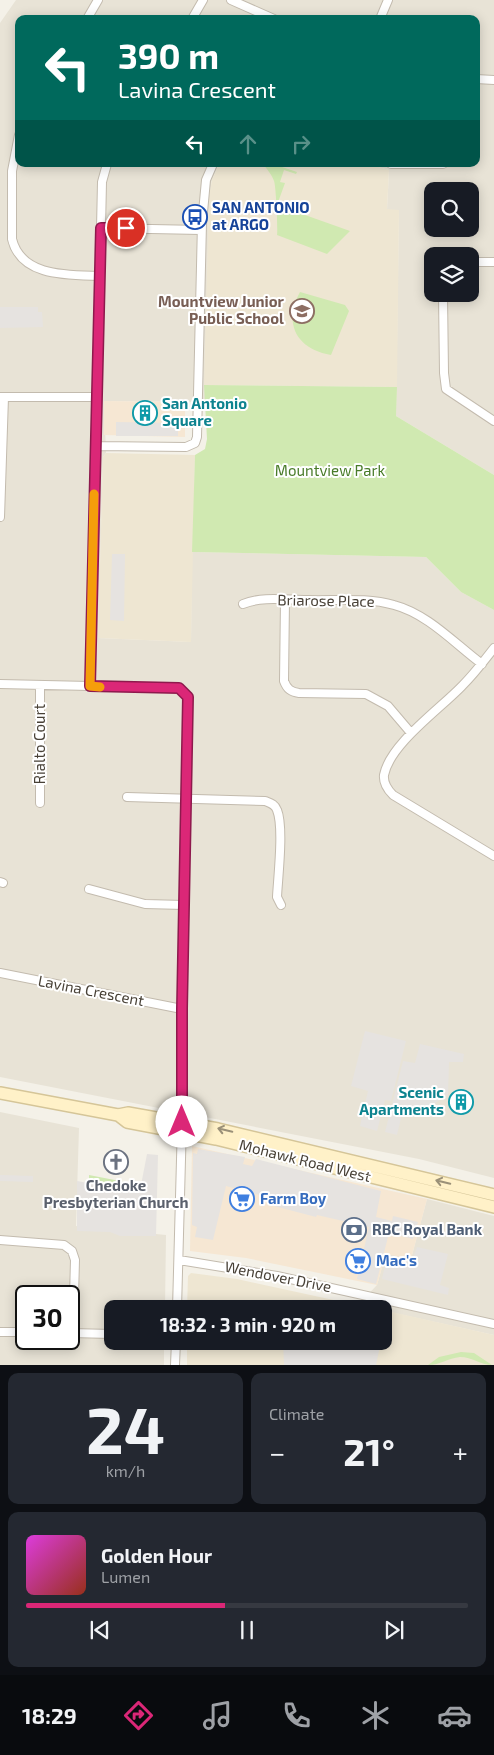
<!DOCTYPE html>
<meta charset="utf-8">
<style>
:root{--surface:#171b24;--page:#242831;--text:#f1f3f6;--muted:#9ea1a6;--line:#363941;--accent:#db2777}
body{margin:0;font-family:"Exo 2",sans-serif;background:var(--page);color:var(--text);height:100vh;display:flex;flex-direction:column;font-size:19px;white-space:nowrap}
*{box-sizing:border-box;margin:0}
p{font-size:16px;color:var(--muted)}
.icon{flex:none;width:28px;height:28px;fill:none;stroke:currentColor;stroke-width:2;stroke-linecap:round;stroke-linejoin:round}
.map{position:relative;height:1365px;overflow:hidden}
.sheet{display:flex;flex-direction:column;gap:8px;padding:8px;background:#0d0f14;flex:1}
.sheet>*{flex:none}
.top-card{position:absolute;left:15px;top:15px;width:465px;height:152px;border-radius:10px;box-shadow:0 2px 12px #0003;background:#00695c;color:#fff;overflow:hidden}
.tools{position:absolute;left:424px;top:182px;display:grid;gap:10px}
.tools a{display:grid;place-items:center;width:55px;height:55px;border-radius:10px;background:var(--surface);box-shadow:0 2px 12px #0003;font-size:25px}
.speed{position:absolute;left:15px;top:1285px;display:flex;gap:10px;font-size:25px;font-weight:700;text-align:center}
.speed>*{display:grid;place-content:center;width:65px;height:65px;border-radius:50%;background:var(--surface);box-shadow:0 2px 12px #0003;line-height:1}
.speed .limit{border:2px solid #111;border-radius:8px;background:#fff;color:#111}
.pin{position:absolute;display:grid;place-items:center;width:42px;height:42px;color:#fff;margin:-21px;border:2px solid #fff;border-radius:50%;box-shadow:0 1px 5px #0007}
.me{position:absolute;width:55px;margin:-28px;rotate:0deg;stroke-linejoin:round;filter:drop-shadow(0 0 4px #0008)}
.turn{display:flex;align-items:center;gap:18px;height:105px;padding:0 20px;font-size:22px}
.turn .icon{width:65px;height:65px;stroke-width:2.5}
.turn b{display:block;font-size:35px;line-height:42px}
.lanes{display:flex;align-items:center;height:48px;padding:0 20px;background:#0003;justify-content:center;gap:25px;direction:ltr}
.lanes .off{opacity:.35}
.big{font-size:38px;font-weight:700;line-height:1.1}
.sheet .tile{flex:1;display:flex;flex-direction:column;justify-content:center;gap:8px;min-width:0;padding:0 18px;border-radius:10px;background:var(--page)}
.sheet .dial{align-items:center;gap:0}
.dial b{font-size:65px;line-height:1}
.song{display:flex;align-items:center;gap:15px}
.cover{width:60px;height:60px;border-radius:8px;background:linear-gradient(135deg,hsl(300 70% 55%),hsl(10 70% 35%))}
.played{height:5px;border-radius:2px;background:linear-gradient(90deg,var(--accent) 45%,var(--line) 45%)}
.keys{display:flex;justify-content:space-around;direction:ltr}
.heat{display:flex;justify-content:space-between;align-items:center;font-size:28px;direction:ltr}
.sheet .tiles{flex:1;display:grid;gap:8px;grid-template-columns:1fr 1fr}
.tile:last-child{grid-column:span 2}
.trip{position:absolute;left:104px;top:1300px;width:288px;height:50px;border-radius:10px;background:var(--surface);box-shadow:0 2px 12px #0003;font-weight:700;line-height:50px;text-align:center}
.dock{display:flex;height:80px;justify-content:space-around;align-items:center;background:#090b0e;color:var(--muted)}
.dock .icon{width:35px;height:35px}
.dock .on{color:var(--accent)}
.dock b{font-size:22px;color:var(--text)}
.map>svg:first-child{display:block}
.residential{fill:#e8e3d6;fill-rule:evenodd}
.commercial{fill:#f6e7d3}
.education{fill:#eee6d2}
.green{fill:#d0e9b1}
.parking{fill:#e6e3e0}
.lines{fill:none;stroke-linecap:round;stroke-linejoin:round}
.minor-casing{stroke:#c3bbae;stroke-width:10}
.secondary-casing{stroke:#d5c598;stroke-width:14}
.minor{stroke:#fff;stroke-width:8}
.secondary{stroke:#fff1c8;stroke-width:11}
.oneway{stroke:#9a9078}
.route-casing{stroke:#8e194d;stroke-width:12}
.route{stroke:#db2777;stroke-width:9}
.slow{stroke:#f59e0b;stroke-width:9}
.labels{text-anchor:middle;stroke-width:4;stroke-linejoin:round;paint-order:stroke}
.transit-label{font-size:15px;font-weight:bold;fill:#164399;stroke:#fff;text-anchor:start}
.education-label{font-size:15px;font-weight:bold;fill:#785e54;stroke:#fff;text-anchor:end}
.culture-label{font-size:15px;font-weight:bold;fill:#0d838f;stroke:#fff;text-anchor:start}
.park-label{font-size:15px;fill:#487b28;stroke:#fff}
.street-label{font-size:15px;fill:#484137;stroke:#fff}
.worship-label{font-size:15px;font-weight:bold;fill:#5b616d;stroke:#fff}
.shop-label{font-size:15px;font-weight:bold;fill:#366cbe;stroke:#fff;text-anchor:start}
.service-label{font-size:15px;font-weight:bold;fill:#4e5e75;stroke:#fff;text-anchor:start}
</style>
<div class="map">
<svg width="494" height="1365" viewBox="0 0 494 1365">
<rect width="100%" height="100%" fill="#f4f1e8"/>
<!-- residential -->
<path class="residential" d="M16,0H494V475L396,416L399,210H387L389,170L368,164H476V19H19V164H219L212,180L209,196L205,402L104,401L106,453L103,457L98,638L191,642L192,552L426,557L461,592L494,610V1178L419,1159L0,1077V23ZM432,191H470V229H432ZM432,256H470V294H432Z
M0,1112L79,1128L76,1226L166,1235L165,1309H112V1341H164V1365H0ZM26,1296H69V1339H26Z
M427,1199L494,1216V1335L358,1305L377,1285L386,1253L411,1259Z"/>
<!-- commercial -->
<path class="commercial" d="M104,401L185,402V437L104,435Z
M192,1146L427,1199L411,1259L386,1254L377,1285L246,1258L190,1251Z"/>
<!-- education -->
<path class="education" d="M219,164H368L389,170L387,209L399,210L397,387L204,385L209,196L212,180Z
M106,453L195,455L191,642L98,638L103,457Z
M191,1273L237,1279L375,1309H187L188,1276Z
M383,1310L494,1335V1365H187V1341H382Z"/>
<!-- green -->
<path class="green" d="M263,164H273L297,172L296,174L284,170L280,182L285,183L277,205L350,231L327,254L277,235C278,232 276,185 274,181C272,175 267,169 263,164Z
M300,292L345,305L349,311L331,355C296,349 283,323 300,292Z
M204,385L397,387L396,416L494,475V610L461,592L426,557L192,552L195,455L205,449L207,439Z
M89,1175L135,1184L133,1190L89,1182Z
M461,1352L474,1353L492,1365C481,1365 472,1357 460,1357C448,1358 440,1365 428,1365L439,1357Z"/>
<!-- parking -->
<path class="parking" d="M0,307H38V312H42L43,327L0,328Z
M116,422L178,423V436H116Z
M112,554H125L124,621L110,620Z
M365,1031L406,1041L391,1101L385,1100L377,1131L360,1126L368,1091L351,1086Z
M420,1044L464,1054L463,1062H449L448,1095L412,1117L402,1114L397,1135L385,1132L403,1061L415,1063Z
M198,1149L245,1157L243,1164L252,1166L256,1159L381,1191L376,1217L392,1221L393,1216L418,1222L413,1239L389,1233L376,1284L357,1279L369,1227L317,1215L316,1217L274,1206L275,1199L226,1186L213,1240L195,1237L197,1227L192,1225L193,1153L197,1154Z
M147,1154L158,1155L156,1236H120L110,1232L77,1231V1181L133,1191L135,1186L141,1185Z
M0,1175L33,1176V1182L0,1181Z
M417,1247L448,1254L440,1285L449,1288L448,1295L382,1279L387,1256L412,1261Z
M283,1341H381L376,1365H284Z"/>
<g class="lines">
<defs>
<path id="minor" d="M231,0L274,19
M87,19L98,0
M192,19L203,0
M380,19L388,0
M476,79L494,80
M19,135L12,171V239C21,277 68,275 99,276
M391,164H443
M101,228L201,230
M470,262H494
M443,294L444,373L446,389L494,421
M0,397H97
M96,446L186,447L195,443L197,437L202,223L206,180L213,164
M0,517L4,397
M285,600L284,681C287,689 291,692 299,693L366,694L388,706L411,733
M243,604C262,596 286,600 307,600C335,601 367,597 394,605C428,614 455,644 482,664
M494,648C484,661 474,674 462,686C440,709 390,744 384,775C383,784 388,790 393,795L494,856
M0,684L179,688L188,697L182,1009V1122L177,1309
M40,685V803
M90,687L101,228L102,182L107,164
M127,797L265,801C270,803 275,804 277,810C284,827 278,877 277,897L281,905
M0,882L3,883
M89,889L145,904L184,905
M0,973L182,1009
M0,1240L64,1245L72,1251L75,1260L73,1333
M179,1260L277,1276L494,1324
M0,1332H26
M70,1333L112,1334
M175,1365L176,1341"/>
<path id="secondary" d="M0,1093L118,1115L128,1113L218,1129L494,1195
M118,1115L127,1122L216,1139L494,1207"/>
</defs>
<!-- minor casing -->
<use href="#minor" class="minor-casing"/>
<!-- secondary casing -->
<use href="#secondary" class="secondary-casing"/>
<!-- minor -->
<use href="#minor" class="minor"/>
<!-- secondary -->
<use href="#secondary" class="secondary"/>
</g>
<!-- one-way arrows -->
<defs><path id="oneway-shaft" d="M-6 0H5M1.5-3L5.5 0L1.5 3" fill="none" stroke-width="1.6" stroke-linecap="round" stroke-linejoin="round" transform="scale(1.25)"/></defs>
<g class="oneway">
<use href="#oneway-shaft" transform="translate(225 1130) rotate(-167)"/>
<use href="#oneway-shaft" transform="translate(443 1182) rotate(-166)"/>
</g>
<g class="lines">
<defs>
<path id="route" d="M126,228H101L90,686L179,688L188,697L182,1009V1122"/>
</defs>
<!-- route casing -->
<use href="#route" class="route-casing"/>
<!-- route -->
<use href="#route" class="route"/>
<!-- slow -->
<path class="slow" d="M94,494L90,686L100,687"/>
</g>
<!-- icons -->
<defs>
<symbol id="bus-ring" viewBox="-11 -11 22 22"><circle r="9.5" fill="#fff" stroke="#1a4fb4" stroke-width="1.5"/><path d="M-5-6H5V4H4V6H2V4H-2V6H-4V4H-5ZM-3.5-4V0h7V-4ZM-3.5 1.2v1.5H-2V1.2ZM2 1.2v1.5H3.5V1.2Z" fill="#1a4fb4"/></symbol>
<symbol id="school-ring" viewBox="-11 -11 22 22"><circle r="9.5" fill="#fff" stroke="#8d6e63" stroke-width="1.5"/><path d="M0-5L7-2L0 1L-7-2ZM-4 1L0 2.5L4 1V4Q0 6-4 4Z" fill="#8d6e63"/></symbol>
<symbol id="building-ring" viewBox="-11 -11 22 22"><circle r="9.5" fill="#fff" stroke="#0f9aa8" stroke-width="1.5"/><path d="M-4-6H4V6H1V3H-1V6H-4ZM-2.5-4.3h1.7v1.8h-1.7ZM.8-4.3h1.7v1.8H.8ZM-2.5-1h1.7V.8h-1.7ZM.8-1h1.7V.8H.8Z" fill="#0f9aa8"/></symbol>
<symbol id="church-ring" viewBox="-11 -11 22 22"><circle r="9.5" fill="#fff" stroke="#6b7280" stroke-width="1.5"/><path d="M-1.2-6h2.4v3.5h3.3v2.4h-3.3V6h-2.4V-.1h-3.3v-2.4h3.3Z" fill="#6b7280"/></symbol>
<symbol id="supermarket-ring" viewBox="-11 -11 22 22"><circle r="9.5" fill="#fff" stroke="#3f7fe0" stroke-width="1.5"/><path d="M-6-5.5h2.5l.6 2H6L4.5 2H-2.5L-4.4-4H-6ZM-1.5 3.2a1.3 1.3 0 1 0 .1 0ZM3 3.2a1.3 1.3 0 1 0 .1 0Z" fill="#3f7fe0"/></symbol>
<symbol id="bank-ring" viewBox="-11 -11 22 22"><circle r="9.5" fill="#fff" stroke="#5c6f8a" stroke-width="1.5"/><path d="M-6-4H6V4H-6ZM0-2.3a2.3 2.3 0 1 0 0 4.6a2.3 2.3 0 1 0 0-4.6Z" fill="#5c6f8a"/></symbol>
</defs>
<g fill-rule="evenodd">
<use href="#bus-ring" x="181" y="203" width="28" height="28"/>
<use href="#school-ring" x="288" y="297" width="28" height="28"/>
<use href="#building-ring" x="131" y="399" width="28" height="28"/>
<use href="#building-ring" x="447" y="1088" width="28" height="28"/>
<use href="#church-ring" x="102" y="1148" width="28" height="28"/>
<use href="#supermarket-ring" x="228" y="1185" width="28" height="28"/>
<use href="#bank-ring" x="340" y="1216" width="28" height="28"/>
<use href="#supermarket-ring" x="344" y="1247" width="28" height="28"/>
</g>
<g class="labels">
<!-- transit labels -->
<g class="transit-label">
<text x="212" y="213">SAN ANTONIO<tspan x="212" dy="17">at ARGO</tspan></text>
</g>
<!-- education labels -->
<g class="education-label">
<text x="284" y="307">Mountview Junior<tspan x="284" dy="17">Public School</tspan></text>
</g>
<!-- culture labels -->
<g class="culture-label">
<text x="162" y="409">San Antonio<tspan x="162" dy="17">Square</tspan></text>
<text x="444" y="1098" text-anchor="end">Scenic<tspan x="444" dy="17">Apartments</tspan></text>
</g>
<!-- park labels -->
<g class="park-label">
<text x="330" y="476">Mountview Park</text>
</g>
<!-- street labels -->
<g class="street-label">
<text transform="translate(326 601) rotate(1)" y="5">Briarose Place</text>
<text transform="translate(40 744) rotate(-90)" y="5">Rialto Court</text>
<text transform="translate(91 991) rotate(11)" y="5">Lavina Crescent</text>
<text transform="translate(305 1161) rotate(14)" y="5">Mohawk Road West</text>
<text transform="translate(278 1277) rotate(11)" y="5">Wendover Drive</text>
</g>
<!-- worship labels -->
<g class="worship-label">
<text x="116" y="1191">Chedoke<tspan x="116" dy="17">Presbyterian Church</tspan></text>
</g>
<!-- shop labels -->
<g class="shop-label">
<text x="260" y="1204">Farm Boy</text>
<text x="376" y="1266">Mac's</text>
</g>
<!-- service labels -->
<g class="service-label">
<text x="372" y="1235">RBC Royal Bank</text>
</g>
</g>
</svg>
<div class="tools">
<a><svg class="icon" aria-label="search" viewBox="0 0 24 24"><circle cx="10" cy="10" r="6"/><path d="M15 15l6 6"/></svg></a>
<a><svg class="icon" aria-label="layers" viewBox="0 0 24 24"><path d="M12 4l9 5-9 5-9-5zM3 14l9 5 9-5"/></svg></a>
</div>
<div class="speed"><div class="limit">30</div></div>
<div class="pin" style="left:126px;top:228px;background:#d93025"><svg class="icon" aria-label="arrive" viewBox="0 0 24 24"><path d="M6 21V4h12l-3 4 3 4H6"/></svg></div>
<svg class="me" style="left:182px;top:1122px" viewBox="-20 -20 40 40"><circle r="19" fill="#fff"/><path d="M0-13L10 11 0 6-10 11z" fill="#db2777"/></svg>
<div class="trip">18:32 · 3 min · 920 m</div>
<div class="top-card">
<div class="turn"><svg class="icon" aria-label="left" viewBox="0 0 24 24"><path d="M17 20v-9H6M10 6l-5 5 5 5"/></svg><div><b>390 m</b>Lavina Crescent</div></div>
<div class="lanes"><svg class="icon" aria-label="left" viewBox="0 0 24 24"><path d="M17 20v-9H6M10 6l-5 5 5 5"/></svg><svg class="icon off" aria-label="ahead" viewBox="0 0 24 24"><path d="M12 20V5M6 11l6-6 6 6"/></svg><svg class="icon off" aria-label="right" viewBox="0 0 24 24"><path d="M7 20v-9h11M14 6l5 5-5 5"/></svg></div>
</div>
</div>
<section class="sheet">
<div class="tiles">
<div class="tile dial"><b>24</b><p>km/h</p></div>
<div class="tile"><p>Climate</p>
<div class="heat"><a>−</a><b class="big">21°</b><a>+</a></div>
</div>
<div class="tile">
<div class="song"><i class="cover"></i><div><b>Golden Hour</b><p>Lumen</p></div></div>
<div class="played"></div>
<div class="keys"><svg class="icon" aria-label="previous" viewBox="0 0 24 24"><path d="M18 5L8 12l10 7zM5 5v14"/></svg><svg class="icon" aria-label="pause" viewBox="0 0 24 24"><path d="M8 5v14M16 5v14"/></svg><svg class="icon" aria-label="next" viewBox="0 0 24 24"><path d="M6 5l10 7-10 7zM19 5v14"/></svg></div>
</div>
</div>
</section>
<nav class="dock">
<b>18:29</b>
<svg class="icon on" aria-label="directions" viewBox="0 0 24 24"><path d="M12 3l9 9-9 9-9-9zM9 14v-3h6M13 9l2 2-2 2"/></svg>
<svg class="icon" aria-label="music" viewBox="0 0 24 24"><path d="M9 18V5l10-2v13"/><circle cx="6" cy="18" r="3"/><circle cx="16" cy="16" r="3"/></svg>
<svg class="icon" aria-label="phone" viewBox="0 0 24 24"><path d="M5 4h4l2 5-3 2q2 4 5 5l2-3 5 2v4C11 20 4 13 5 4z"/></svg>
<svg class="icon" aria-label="climate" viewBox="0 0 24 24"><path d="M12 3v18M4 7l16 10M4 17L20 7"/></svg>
<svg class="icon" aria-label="car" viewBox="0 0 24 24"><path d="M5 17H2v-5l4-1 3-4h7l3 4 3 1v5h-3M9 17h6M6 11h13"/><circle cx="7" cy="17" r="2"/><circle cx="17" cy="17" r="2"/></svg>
</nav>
